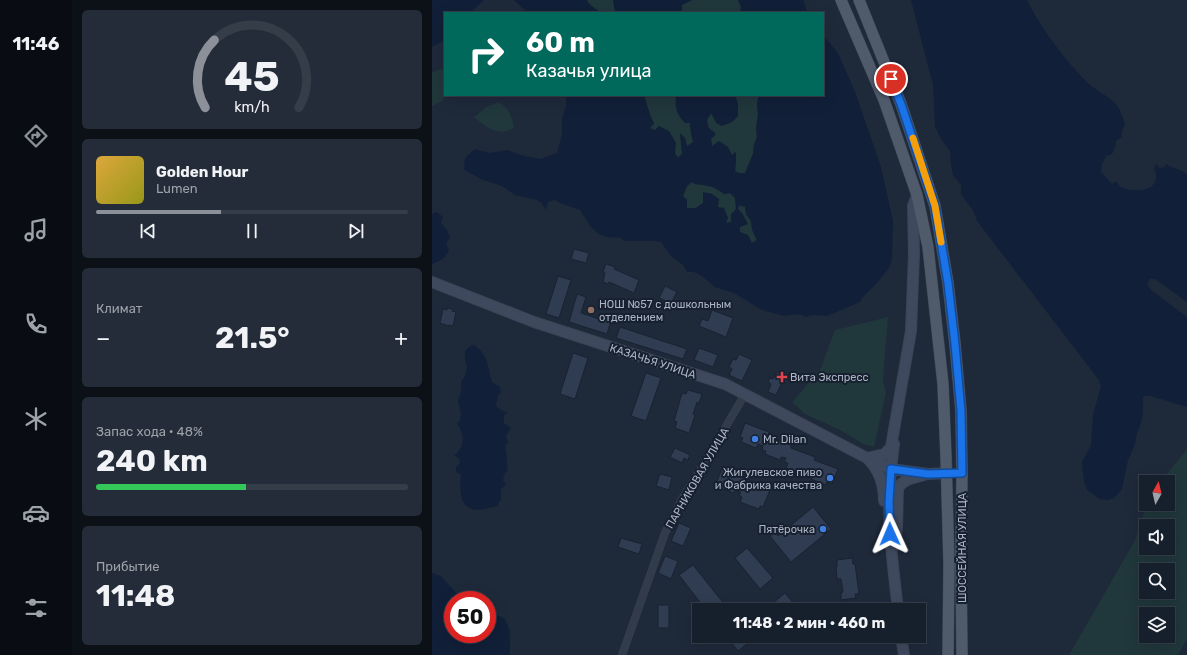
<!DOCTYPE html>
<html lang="ru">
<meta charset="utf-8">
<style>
:root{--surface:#161f2c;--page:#232c38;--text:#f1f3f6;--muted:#9ea2a9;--line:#353d48;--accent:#8c9099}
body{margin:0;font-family:Rubik,sans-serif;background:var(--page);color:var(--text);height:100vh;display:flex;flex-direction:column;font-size:15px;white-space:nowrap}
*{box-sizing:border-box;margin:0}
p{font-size:13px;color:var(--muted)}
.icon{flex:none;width:22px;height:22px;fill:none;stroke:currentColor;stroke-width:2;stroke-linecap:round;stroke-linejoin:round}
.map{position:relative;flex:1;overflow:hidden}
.details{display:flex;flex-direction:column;gap:10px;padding:10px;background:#0c1118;width:360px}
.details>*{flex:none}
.guide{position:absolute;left:12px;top:12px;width:380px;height:84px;border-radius:0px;box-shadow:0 4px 16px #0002,0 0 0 1px var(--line);background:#00695c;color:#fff;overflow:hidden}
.needle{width:26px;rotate:8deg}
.buttons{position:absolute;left:707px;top:475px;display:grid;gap:8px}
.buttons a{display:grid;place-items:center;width:36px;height:36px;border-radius:0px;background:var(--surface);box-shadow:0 4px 16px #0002,0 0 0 1px var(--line);font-size:20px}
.speed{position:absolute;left:12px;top:591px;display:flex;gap:8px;font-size:20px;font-weight:700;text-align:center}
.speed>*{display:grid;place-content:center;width:52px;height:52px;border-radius:50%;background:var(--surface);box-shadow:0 4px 16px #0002,0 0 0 1px var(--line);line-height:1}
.speed .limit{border:6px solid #d22;background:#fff;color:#111}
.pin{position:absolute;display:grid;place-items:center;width:34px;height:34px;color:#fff;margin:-17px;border:2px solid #fff;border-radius:50%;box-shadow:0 1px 4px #0007}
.me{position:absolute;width:44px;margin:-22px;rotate:359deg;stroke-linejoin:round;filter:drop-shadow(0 0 3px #0008)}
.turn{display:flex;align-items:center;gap:14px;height:84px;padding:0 16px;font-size:18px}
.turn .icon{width:52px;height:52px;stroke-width:2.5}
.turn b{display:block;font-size:28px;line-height:34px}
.big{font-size:30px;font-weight:700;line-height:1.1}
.details .tile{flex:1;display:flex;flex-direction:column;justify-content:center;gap:6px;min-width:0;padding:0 14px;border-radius:6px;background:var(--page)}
.details .dial{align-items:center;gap:0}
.dial svg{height:104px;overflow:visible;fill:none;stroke:var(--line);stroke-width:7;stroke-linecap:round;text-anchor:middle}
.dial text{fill:var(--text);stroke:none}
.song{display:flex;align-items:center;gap:12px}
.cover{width:48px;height:48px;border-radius:6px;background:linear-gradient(135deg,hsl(40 70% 55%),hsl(60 70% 35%))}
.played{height:4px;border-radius:2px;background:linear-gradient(90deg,var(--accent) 40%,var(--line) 40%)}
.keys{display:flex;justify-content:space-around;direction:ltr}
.heat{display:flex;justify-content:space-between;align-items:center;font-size:22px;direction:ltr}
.charge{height:6px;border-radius:3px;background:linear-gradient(90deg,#34c759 48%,var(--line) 0)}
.trip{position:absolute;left:260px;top:603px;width:234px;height:40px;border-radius:0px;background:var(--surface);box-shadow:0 4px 16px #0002,0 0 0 1px var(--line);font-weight:700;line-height:40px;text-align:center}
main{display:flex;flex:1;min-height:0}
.tabs{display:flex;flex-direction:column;width:72px;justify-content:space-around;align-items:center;background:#090c12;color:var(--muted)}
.tabs .icon{width:28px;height:28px}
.tabs .active{color:var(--accent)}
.tabs b{font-size:18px;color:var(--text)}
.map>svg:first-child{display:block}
.green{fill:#20373b;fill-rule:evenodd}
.water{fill:#111f38;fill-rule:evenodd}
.building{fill:#2f3c52;stroke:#192231}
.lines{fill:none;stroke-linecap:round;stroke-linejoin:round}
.street-casing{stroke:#3b4454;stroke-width:8}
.secondary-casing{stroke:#3b4454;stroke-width:12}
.primary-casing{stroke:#3b4454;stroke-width:12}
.street{stroke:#323b4a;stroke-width:7}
.secondary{stroke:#3f495e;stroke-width:10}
.primary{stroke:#4f5a6b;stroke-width:11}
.route-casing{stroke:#114b97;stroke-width:10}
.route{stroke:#1a73e8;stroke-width:7}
.slow{stroke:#f59e0b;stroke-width:7}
.education-dot{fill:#8d6e63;stroke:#17202e;stroke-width:1.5}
.health-dot{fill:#e0444e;stroke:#17202e;stroke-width:1.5}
.shop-dot{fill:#3f7fe0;stroke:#17202e;stroke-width:1.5}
.labels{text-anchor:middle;stroke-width:4;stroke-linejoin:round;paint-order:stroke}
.poi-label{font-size:11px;fill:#acb5c7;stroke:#17202e;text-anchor:start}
.street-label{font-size:11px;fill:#acb5c7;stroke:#17202e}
</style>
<main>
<nav class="tabs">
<b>11:46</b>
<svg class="icon active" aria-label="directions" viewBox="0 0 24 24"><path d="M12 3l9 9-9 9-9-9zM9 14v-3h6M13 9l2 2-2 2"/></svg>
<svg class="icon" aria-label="music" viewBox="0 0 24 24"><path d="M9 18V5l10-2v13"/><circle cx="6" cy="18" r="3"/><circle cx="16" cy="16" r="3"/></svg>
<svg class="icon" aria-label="phone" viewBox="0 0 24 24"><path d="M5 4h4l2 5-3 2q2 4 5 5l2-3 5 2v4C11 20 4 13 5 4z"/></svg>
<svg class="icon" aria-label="climate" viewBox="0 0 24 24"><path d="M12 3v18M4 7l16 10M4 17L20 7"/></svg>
<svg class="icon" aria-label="car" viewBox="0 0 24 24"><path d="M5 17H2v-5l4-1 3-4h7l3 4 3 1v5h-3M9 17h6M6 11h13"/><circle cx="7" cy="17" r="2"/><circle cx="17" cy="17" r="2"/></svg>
<svg class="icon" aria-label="filters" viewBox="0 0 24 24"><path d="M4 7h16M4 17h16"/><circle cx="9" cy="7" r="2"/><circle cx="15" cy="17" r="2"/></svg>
</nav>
<section class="details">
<div class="tile dial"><svg viewBox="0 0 100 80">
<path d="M14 69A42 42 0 1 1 86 69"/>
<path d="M14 69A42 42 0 0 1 21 17" stroke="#8c9099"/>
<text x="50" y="56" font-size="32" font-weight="700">45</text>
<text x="50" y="72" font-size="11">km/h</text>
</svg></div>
<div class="tile">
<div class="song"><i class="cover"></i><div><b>Golden Hour</b><p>Lumen</p></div></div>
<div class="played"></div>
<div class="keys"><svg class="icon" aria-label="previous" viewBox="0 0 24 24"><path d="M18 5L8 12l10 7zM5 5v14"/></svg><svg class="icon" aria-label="pause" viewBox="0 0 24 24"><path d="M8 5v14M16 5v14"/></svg><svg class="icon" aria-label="next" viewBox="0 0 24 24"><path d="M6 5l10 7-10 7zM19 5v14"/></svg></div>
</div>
<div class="tile"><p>Климат</p>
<div class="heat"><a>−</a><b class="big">21.5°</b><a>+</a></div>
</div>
<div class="tile"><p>Запас хода · 48%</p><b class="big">240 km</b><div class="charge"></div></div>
<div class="tile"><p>Прибытие</p><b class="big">11:48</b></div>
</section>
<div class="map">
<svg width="755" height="655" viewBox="0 0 755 655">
<rect width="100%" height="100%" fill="#1e293a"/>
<!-- green -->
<path class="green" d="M155,0H181L183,11L182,13C170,13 161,11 155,0Z
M260,0H306L309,7L308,13H250V5Z
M13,68V94L10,101L0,106V72Z
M212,95H244V106L258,123L259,133L261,142L255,147L253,138L248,134L251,154L245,158L223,131L217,128L222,123L218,115Z
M303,95H327L325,104L326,114L324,129L325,137L322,145L321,154L313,173H307L303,171L304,162L303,152L300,155L280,146L275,120L279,113L306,104Z
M66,102C77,107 80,117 82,128C66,137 55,128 42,117L54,107Z
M260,182C265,186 270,184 276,186C282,187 287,190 292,194L298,193L303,198L304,209L299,222L294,223L286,207L271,203L264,208H255V200L251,196L255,186Z
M307,205L313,207C314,216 317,216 319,222C321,229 321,233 325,240L319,243L308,232L307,227L315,224L306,209Z
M456,317L451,380L454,393L442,447L431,444L408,430L373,414L360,402L388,370L403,330Z
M755,449V639L746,655H637L703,540L711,516L717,504H736V482H728ZM714,526H736V548H714ZM714,570H736V592H714ZM714,614H736V636H714Z"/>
<!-- water -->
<path class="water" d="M0,0H52L38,13H13V40L0,47Z
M82,0H155L156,3L169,13H96Z
M181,0H260L250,5V13H182L183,11Z
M306,0H371L375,11L377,13H308L309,7Z
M479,0H595C608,27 635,63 657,84C666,92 679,97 686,107C689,112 691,118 693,124L690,131V137L684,141L683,147L680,154L674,156L670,164L669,172L680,184L684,181C686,184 688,187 691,188C701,192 723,192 724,178C725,175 723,171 722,169L724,164L728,168L733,167L734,164C741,169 748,169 755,174V302L723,279H718L715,284L719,290L755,317V407L719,396H713L711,398V413L708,426L705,433L703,444L696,460L690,489L682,498L676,500L668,499L655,490L652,482L650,462L659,445L661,414L669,387L667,380L545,221L542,212L529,194V185L521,175L519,165L518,151L511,142L503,127L501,85Z
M391,35L406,53L423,92L449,167L461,221L460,259L457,268L446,282L430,298L428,302L395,316L381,315L374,317L366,314L352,316L330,310L302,293L283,287L270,276L262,272H255L251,265L239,256L229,242L222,241H194L188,238L175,237L167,234L159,227L148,210L128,203L123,200L116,202L114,209L112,208L110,203L105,200L83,195L70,186L51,180L32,170L33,158L43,149L58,153L75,150L92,156L109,159L125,153L130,135V118L134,107V95H212L218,115L222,124L218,128L223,130L227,126L237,131L244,143L243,153L246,158L250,154L248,133L253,138L255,146L261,142L259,133L258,123H253C244,114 243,108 244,95H303L306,104V116L300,122L290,126L284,123L279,113L275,120L276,127L284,134L279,139L280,146L287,141L296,147L300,155L304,152V162L303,171L307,173H313L321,154L322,145L325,137L324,129L326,114L325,104L327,95H391ZM260,182C265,186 270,184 276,186C282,187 287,190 292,194L298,193L303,198L304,209L299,214V222L294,223L296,218L292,208L286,207L287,199L280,194L271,192V203L264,208H255V200L251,196L255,186ZM307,205L313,207L314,214L319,221L320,230L325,240L320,243L316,235L308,232V227L316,224L310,213L306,209Z
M2,212L6,213L11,217L9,223L15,230L18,238L14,243L17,251L11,259L0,264V215Z
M42,345C57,356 55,365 60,382L68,387L69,393L66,395L64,406L69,410L76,413L72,415V423L79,428L74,436L76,443L73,446C76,455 74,462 76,471L73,473L71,480L74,485L69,489V499L65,506C57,508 47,511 40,509C26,505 28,486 29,475L24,472V467L28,463L27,458L22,456C33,446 33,435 25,423L28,420L29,413L26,401L29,392V382L33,376L35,367L33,360V351L38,346Z
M0,573L9,576L25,594L39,600H21V634H55V611H57L73,619L78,632V655H0Z"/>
<!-- building -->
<path class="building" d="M142,249L157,253L154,263L139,259Z
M174,264L183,267L182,269L207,280L202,293L177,282L176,284L171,282L173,273L171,272Z
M126,276L139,280L127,318L114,314Z
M233,286L245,292L239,303L227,298Z
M145,294L154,297L149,313L167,319L168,313L180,317L175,334L137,322Z
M15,308L21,309L20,311L24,312L21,326L17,325V326L8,323L11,309L15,310Z
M280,310L301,318L294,337L267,326L270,319L276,321Z
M188,327L255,349L251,359L184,338Z
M267,348L286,355L281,367L262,360Z
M141,353L156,358L143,399L128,394Z
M307,354L320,360L310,381L297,375L300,369L297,367L301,359L304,360Z
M345,372L353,376L344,395L336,392L339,384L336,382L338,378L341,379Z
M214,373L229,378L214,421L199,416Z
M256,390L270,394L267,403L265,402L261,414L263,415L257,433L243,428L245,422L242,421L250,393L254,394Z
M313,423L337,432L336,436L359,445V448L383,457L382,460L406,469L400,484L395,482L394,485L379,479L380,476L375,474L376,471H374L372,475L354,468L356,463L352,462L354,458L349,457L348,460L333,454L334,451L330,450L331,446L326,444L324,448L309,442L311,438L308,437Z
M243,448L258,455L256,460L252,458L250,463L238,457Z
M290,469L315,479L314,481L338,490L331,507L328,506L327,509L308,502L310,497L307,495L309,492L303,490L302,493L288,488L289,483L285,481Z
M228,474L240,477L237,490L224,486Z
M381,507L399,529L359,562L338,536L343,532L346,536Z
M247,523L259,528L251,546L239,541Z
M189,538L210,544L207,554L186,547Z
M315,548L341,578L328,589L303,558Z
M233,556L246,561L239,579L226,573Z
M420,558L421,564H423L427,594H423L424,598L409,600V593L411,592L409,579H405L404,567H405V560Z
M261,565L297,610H274L247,575Z
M353,593L367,610H346L341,603Z
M226,605H237V628H226Z
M294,636H317L320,640L306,651Z
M368,636H385L375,644Z"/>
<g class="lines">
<defs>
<path id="street" d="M190,655L233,533L250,499L276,457L313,394"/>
<path id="secondary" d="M0,282L102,322L293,384L435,458L459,469L496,474L515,473
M462,444C458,474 456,504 458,533C460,559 463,585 466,610
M435,458L453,454L459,447L479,331L482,254L481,206L485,195
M436,459C447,470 452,486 452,501
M463,545L465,528L466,488C471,479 483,478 492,475
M469,636L472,655"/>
<path id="primary" d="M409,0L452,100L485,195L496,247L511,384L514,457L517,564L516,655
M427,0L469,104L503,206L516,283L523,344L529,411L530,473L529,561L530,655"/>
</defs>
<!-- street casing -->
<use href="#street" class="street-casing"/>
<!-- secondary casing -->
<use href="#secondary" class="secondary-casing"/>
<!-- primary casing -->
<use href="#primary" class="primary-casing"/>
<!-- street -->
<use href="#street" class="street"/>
<!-- secondary -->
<use href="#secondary" class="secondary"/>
<!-- primary -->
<use href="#primary" class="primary"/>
</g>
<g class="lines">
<defs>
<path id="route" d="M458,534L457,502L459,469L496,474L530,473L529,411L523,344L516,283L503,206L469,104L459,79"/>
</defs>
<!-- route casing -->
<use href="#route" class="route-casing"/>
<!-- route -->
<use href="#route" class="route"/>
<!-- slow -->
<path class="slow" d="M481,138L503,206L509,242"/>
</g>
<!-- markers -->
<circle class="education-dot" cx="159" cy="310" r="4"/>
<path class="health-dot" d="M348 371h4v4h4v4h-4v4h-4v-4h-4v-4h4z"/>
<g class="shop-dot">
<circle cx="323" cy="439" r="4"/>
<circle cx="398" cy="478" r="4"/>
<circle cx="391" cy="529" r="4"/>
</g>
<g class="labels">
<!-- poi labels -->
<g class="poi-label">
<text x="167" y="308">НОШ №57 с дошкольным<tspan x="167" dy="13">отделением</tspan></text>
<text x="358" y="381">Вита Экспресс</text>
<text x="331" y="443">Mr. Dilan</text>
<text x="390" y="476" text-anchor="end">Жигулевское пиво<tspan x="390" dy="13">и Фабрика качества</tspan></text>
<text x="383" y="533" text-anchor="end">Пятёрочка</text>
</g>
<!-- street labels -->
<g class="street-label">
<text transform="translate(221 361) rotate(18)" y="4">КАЗАЧЬЯ УЛИЦА</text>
<text transform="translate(265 478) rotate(-60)" y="4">ПАРНИКОВАЯ УЛИЦА</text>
<text transform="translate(530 548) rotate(-90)" y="4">ШОССЕЙНАЯ УЛИЦА</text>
</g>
</g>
</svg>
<div class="buttons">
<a><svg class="needle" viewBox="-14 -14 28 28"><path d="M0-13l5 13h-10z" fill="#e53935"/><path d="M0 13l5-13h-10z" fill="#9ea2a9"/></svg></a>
<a><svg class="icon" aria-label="sound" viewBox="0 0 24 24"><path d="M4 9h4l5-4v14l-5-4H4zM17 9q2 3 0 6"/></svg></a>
<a><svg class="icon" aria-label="search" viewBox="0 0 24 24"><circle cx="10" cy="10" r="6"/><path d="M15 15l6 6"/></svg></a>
<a><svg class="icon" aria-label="layers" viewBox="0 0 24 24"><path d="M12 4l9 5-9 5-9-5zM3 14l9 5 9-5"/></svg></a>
</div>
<div class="speed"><div class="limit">50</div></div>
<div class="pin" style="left:459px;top:79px;background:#d93025"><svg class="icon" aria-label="arrive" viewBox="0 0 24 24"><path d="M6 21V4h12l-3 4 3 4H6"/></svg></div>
<svg class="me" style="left:458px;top:534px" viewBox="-20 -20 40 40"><path d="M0-17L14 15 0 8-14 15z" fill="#1a73e8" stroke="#fff" stroke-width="4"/></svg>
<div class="trip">11:48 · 2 мин · 460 m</div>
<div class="guide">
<div class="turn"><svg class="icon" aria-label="right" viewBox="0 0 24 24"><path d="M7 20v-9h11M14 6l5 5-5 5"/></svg><div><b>60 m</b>Казачья улица</div></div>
</div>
</div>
</main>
